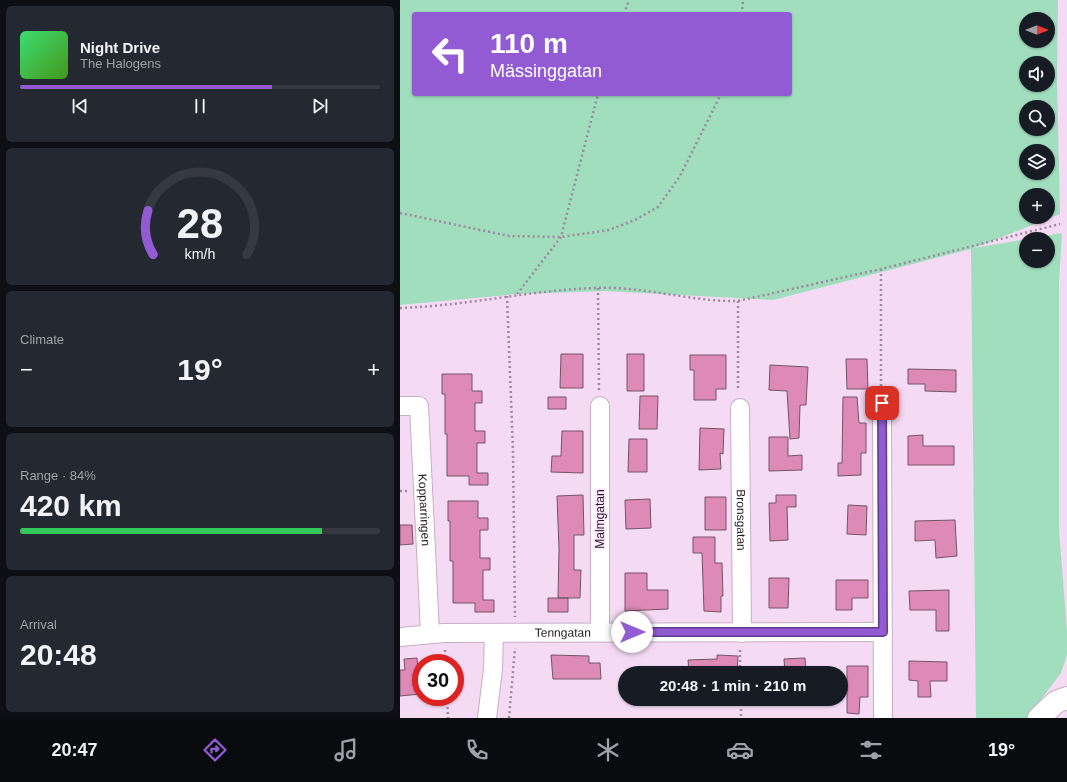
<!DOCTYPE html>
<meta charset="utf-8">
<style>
:root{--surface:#171b24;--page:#242831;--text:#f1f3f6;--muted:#9ea1a6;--line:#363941;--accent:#925bd3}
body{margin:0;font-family:Helvetica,sans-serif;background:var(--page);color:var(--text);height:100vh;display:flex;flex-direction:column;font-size:15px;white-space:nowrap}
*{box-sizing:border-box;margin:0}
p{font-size:13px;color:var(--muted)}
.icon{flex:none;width:22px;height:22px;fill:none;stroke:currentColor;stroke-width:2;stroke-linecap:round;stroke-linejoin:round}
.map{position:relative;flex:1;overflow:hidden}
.panel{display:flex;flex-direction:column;gap:6px;padding:6px;background:#0d0f14;width:400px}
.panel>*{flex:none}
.top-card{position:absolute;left:12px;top:12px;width:380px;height:84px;border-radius:4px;box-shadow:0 1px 3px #0004;background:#925bd3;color:#fff;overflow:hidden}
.needle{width:26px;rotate:90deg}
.tools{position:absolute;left:619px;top:12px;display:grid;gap:8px}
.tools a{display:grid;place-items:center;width:36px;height:36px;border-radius:50%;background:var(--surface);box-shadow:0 1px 3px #0004;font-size:20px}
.speed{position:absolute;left:12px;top:654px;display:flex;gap:8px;font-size:20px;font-weight:700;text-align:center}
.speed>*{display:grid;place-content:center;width:52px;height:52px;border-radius:50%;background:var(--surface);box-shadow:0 1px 3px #0004;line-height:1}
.speed .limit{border:6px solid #d22;background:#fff;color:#111}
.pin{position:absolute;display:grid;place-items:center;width:34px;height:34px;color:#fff;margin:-17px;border-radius:8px;box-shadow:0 2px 6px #0006}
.me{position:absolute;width:44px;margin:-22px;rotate:90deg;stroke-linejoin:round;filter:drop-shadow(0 0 3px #0008)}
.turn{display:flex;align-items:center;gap:14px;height:84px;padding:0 12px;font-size:18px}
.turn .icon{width:52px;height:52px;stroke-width:2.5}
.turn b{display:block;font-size:28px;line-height:34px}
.big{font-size:30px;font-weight:700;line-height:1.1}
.panel .tile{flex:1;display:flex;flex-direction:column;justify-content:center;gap:6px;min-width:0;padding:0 14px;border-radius:6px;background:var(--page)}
.panel .dial{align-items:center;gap:0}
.dial svg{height:104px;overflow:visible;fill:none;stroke:var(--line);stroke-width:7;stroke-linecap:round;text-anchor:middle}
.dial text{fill:var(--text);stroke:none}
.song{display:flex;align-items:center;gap:12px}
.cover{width:48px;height:48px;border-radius:6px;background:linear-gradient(135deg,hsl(140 70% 55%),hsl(100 70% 35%))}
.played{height:4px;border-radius:2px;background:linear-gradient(90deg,var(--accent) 70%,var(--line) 70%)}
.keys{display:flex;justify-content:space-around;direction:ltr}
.heat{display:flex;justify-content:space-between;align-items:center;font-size:22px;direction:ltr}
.charge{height:6px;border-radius:3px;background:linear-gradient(90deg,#34c759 84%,var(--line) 0)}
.trip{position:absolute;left:218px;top:666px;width:230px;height:40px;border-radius:20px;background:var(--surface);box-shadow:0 1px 3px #0004;font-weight:700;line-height:40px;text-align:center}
.tab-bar{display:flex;height:64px;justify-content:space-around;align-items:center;background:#090b0e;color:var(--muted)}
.tab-bar .icon{width:28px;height:28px}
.tab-bar .active{color:var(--accent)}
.tab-bar b{font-size:18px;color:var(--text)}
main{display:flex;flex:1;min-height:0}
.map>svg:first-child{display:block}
.green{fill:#a0debe;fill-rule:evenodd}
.building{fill:#dd8ab6;stroke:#725564}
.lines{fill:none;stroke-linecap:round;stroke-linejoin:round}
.street-casing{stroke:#c8aec7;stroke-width:20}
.primary-casing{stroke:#c8aec7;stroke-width:24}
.path{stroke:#9d899c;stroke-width:2.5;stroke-dasharray:2 3;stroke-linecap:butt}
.street{stroke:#fff;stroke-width:18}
.primary{stroke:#fff;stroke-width:22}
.route-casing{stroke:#5f3b89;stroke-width:10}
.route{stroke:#925bd3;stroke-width:7}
.labels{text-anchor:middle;stroke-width:4;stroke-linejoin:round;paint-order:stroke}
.street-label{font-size:12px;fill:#241a23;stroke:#ffe9fe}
</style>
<main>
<section class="panel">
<div class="tile">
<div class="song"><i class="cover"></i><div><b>Night Drive</b><p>The Halogens</p></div></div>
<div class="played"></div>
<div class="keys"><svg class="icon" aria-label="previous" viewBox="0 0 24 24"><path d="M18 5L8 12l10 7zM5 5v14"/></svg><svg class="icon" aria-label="pause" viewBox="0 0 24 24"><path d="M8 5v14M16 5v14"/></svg><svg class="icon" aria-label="next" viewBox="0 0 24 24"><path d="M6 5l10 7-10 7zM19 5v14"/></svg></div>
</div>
<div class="tile dial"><svg viewBox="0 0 100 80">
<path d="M14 69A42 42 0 1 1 86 69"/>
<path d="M14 69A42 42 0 0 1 10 35" stroke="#925bd3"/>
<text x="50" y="56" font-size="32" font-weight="700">28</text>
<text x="50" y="72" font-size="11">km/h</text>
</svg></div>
<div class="tile"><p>Climate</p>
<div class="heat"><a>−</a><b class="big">19°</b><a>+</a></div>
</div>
<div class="tile"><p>Range · 84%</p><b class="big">420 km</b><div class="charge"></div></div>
<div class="tile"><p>Arrival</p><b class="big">20:48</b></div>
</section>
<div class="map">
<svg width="667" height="718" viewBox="0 0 667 718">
<rect width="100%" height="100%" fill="#f5daf4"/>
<!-- green -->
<path class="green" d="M0,0H658L657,78L660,214L574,248L662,233L659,281V530L667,631V655L661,673L627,718H576L571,249L373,300L205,291L117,294L0,305ZM14,14H390V94H14ZM626,19H648V41H626ZM626,63H648V85H626ZM626,107H648V129H626ZM626,151H648V173H626ZM626,195H648V217H626ZM626,239H648V261H626Z"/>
<!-- building -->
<path class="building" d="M161,354H183V388H160Z
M227,354H244V391H227Z
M290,355H326V389H316V400H294V370H290Z
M446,359H467L468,389H447Z
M370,365L408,367L406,405H400L399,438L390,439L387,391L369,390Z
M508,369L556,370V392L525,391V384H508Z
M42,374H72V391H82V403H75V431H85V443H77V473H88V485H69V476H47V434H45V394H42Z
M240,396H258L257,429H239Z
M148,397H166V409H148Z
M443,397H457L459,423H466V453H461V475L438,476V463H442Z
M300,428L324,429L323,454L320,453L321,469L299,470Z
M162,431H183V473L151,472L152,456H161Z
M523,435V446H554V465H508V436Z
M369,437H388V456L402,455V470L369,471Z
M229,439H247V472H228Z
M183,495L184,535H174V570H181L180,598H158L159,549L157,496Z
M376,495H396V507H387L388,540L370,541L369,503H376Z
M305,497H326V530H305Z
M250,499L251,528L226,529L225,500Z
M48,501H78V518H88V530H80V558H90V570H83V600H94V612H75V603H53V561H50V521H48Z
M448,505L467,506L466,535L447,534Z
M555,520L557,556L536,558L535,540L515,541V521Z
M0,525H12L13,544L0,545Z
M293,537H315V563H322L323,596H321V612L304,611L302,553H293Z
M225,573H247V590H268V609L225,611Z
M369,578H389L388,608H369Z
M436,580H468V598H452V610H436Z
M549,590V631H536V610H510L509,591Z
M148,598H168V612H148Z
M151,655L189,656V663H200L201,679H153Z
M317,655L338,656L337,673H289L288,660L317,659Z
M17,658L18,669H21V694L0,696V670H5L4,659Z
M405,658L406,673H385L384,659Z
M509,661L547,662V681H530L531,697H518V681L509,680Z
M447,666H468V697H460L459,714L447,713Z"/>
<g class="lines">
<defs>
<g id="street">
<path d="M482,403L483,718"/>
<path id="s1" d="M0,406H19L30,633"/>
<path d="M200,406V632"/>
<path id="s2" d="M340,408L342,633"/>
<path id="s3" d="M0,637L44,633L483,632"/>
<path d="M87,718L93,669L94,634"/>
</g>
<path id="primary" d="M639,718L656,702L667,698"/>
</defs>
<!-- street casing -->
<use href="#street" class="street-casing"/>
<!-- primary casing -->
<use href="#primary" class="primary-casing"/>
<!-- path -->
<path class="path" d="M224,14L229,0
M342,14L343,0
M0,213L109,236L161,237L209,230L235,220L258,207L280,176L321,94
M481,269V387
M198,288L199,390
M117,294L161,237L198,94
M107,296L113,451L115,617
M338,301V391
M0,308C66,306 130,290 196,288C244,286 291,302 338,301L481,269L660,224
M0,491H7
M45,650L46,663
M340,650V673
M47,697L48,718
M341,699V718
M109,718L115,648"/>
<!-- street -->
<use href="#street" class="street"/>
<!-- primary -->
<use href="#primary" class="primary"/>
</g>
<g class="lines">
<defs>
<path id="route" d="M232,632H483L482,403"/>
</defs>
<!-- route casing -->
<use href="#route" class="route-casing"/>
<!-- route -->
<use href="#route" class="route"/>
</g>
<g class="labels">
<!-- street labels -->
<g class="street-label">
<text dy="4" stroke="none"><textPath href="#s1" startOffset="123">Kopparringen</textPath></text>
<text transform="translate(200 519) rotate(-90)" y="4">Malmgatan</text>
<text dy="4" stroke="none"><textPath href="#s2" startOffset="112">Bronsgatan</textPath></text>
<text dy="4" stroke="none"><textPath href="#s3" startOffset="163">Tenngatan</textPath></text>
</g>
</g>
</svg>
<div class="tools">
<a><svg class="needle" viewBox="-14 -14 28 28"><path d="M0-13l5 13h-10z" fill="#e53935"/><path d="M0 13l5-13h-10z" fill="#9ea1a6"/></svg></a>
<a><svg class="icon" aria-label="sound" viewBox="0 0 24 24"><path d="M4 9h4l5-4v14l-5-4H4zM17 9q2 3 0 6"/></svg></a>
<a><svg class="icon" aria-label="search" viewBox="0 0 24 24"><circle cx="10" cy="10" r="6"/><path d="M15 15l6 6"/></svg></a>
<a><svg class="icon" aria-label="layers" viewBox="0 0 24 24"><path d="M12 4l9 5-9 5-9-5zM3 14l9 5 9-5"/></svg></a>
<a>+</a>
<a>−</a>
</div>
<div class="speed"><div class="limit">30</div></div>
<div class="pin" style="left:482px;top:403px;background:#d93025"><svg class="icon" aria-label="arrive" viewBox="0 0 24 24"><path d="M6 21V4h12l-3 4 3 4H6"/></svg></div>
<svg class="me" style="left:232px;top:632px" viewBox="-20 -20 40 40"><circle r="19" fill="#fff"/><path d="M0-13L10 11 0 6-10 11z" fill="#925bd3"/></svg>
<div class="trip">20:48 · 1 min · 210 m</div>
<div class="top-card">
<div class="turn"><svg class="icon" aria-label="left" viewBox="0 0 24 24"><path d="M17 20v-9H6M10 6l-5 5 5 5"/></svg><div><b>110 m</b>Mässinggatan</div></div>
</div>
</div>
</main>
<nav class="tab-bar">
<b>20:47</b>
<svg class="icon active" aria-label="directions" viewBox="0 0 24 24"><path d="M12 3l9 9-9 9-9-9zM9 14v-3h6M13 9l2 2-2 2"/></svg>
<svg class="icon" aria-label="music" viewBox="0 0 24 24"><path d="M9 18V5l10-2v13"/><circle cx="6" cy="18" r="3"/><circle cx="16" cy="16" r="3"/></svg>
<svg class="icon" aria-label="phone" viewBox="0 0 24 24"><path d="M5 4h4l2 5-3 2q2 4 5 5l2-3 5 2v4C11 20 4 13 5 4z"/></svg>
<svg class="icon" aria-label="climate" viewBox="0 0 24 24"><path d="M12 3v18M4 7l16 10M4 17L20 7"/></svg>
<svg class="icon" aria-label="car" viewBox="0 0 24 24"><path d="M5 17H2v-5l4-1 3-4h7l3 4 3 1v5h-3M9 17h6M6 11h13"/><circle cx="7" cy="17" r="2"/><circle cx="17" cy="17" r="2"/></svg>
<svg class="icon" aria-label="filters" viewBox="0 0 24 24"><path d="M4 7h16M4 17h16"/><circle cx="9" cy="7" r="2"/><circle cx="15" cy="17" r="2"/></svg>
<b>19°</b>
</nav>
